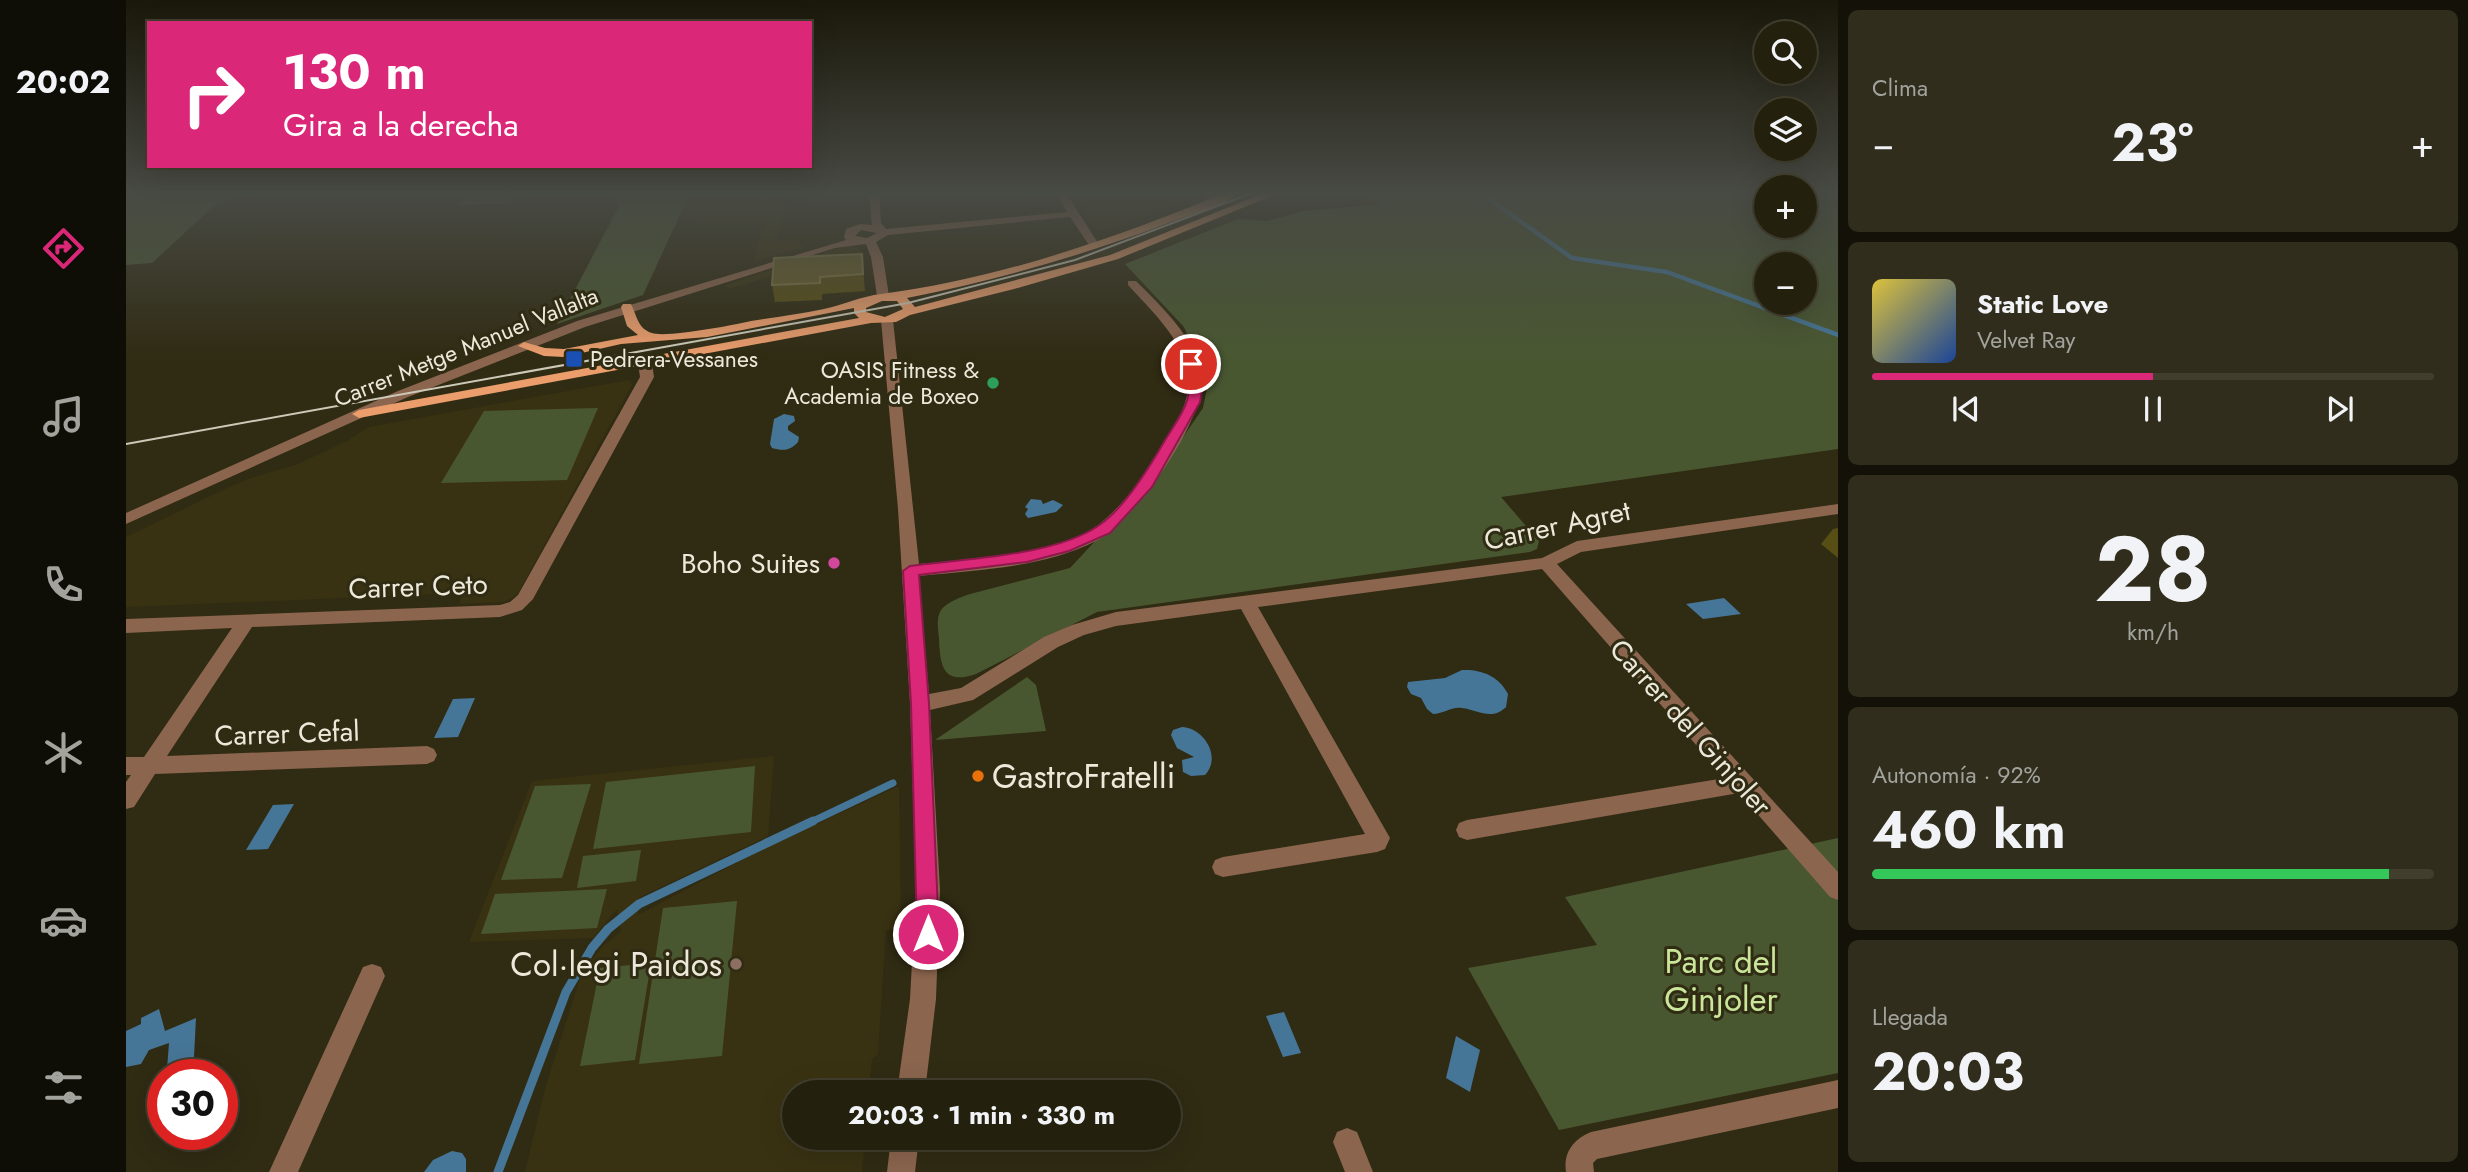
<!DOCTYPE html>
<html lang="es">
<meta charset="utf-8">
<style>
:root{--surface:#24200e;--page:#302d1c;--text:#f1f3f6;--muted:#a3a39e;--line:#413e2e;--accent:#db2777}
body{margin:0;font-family:Jost,sans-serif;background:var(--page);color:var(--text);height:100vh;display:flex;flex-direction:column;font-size:26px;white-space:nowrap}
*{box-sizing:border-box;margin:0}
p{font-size:23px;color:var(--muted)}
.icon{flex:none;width:38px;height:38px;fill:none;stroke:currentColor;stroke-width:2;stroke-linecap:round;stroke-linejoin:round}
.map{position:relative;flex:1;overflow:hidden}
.panel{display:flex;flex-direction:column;gap:10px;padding:10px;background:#141208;width:630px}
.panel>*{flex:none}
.hud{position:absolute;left:21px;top:21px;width:665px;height:147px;border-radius:0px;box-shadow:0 7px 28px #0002,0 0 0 2px var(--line);background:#db2777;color:#fff;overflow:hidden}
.buttons{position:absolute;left:1628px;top:21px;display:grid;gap:14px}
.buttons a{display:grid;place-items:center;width:63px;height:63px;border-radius:50%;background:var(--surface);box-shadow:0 7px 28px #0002,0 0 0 2px var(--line);font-size:35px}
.speed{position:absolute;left:21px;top:1059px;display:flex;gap:14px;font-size:35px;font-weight:700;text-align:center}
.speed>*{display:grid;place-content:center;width:91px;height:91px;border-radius:50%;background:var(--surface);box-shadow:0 7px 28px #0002,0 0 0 2px var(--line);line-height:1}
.speed .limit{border:10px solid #d22;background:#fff;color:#111}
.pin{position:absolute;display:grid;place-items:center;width:60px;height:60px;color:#fff;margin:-30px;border:4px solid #fff;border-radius:50%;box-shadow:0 2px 7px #0007}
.me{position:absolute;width:77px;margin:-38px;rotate:0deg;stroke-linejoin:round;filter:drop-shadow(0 0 5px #0008)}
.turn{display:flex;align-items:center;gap:24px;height:147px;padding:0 21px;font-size:32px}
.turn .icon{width:91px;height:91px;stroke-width:2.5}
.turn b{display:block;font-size:49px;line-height:60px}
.big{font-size:52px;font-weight:700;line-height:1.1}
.panel .tile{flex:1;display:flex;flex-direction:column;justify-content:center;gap:10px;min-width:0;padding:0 24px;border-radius:10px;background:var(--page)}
.panel .dial{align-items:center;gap:0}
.dial b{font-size:91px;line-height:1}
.song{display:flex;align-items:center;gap:21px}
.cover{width:84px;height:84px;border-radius:10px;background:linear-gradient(135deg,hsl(50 70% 55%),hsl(220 70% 35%))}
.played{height:7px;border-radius:4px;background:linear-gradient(90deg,var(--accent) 50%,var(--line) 50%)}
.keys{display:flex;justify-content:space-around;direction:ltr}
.heat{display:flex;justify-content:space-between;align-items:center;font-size:38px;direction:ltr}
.charge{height:10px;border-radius:5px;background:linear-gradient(90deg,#34c759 92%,var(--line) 0)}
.trip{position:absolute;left:656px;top:1080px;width:399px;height:70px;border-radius:35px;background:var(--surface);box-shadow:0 7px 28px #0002,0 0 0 2px var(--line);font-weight:700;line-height:70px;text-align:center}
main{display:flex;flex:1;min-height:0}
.menu{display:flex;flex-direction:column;width:126px;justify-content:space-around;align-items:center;background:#0e0d06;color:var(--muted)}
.menu .icon{width:49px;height:49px}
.menu .active{color:var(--accent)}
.menu b{font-size:32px;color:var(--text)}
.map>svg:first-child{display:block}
.built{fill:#393212}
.green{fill:#495731;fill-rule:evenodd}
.water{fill:#467697}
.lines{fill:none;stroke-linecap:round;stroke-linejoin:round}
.stream-far2{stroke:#467697;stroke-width:4.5}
.stream-far1{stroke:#467697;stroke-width:7}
.stream{stroke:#467697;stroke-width:9}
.minor{fill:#8b654e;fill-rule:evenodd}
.major{fill:#eb9d6c;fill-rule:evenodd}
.tram{stroke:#ccc9b8;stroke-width:2}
.wall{fill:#574e16}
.building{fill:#675e2b;stroke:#7c7446;stroke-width:2}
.route{fill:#db2777;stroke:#8e194d;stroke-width:2}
.transit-dot{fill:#1a4fb4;stroke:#302b13;stroke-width:2.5}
.leisure-dot{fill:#2e9e5b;stroke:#302b13;stroke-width:2.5}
.hotel-dot{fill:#d1479c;stroke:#302b13;stroke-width:2.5}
.food-dot{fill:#e8710a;stroke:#302b13;stroke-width:2.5}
.education-dot{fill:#8d6e63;stroke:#302b13;stroke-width:2.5}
.labels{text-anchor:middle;stroke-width:6;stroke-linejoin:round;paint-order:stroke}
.far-street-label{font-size:23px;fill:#ece9da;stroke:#302b13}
.far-poi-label{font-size:23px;fill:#ece9da;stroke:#302b13;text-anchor:start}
.street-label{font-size:28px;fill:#ece9da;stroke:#302b13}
.poi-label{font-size:28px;fill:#ece9da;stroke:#302b13;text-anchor:end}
.near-poi-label{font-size:33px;fill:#ece9da;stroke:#302b13;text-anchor:start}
.near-park-label{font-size:33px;fill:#c9e69a;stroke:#302b13}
</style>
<main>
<nav class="menu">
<b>20:02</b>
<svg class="icon active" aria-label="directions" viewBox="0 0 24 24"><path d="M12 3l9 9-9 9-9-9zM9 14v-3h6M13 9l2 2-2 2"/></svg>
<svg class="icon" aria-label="music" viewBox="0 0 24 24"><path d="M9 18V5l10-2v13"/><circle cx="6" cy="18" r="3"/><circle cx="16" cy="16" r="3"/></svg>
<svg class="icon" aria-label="phone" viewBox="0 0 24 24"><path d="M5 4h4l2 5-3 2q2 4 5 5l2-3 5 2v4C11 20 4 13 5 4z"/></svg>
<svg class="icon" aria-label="climate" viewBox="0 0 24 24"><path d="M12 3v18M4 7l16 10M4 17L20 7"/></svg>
<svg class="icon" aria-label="car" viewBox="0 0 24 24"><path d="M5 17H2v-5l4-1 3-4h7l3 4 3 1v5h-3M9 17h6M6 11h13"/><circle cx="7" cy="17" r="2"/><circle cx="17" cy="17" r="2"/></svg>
<svg class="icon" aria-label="filters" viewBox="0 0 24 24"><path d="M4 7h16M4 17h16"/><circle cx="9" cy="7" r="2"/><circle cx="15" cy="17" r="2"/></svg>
</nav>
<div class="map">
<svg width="1712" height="1172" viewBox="0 0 1712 1172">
<rect width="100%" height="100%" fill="#302b13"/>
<!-- built -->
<path class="built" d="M564,193H700L662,195L651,241L674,240V244L677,248L627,261L637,223L571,224L573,219H552Z
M947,193H1071L1072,195L1059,203L976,230L967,228Z
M722,245L728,246L738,253V270L651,275L603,289L599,285Z
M503,380L506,385L391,595L378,602L333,604L337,593L0,607V537L97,490L122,479L172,464L221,441L243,427Z
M648,756L642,836L514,897L512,915L635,850L773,786L775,929L760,930L752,1054L746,1059L743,1092H668V1138H739L736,1172H399L419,1089L456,972L478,945L495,932L491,909L467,938L343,942L406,781Z"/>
<!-- green -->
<path class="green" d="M0,193H115L90,204L26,263L0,265Z
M342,193H392L385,203L334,205Z
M495,193H564L517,295L431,324L494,204L489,203Z
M1241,193H1640V226H1678V193H1712V449L1375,497L1413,541L1411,549L1404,552L971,612L850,674C816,686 814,664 813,638C812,629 810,618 815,610C821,602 835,597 844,594L944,568L1031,475L1077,408L1082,383L1058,327L999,264L1112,219L1141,221L1178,211L1254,204ZM1640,264H1678V303H1640Z
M472,408L441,480L315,483L358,411Z
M901,677L910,685L920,731L809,740Z
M629,766L625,832L467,849L480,782Z
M465,784L436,878L375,880L409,786Z
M1712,838V1073L1433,1130L1342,968L1471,945L1439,897Z
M515,850L510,881L451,888L457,856Z
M481,889L471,928L355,934L369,894Z
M611,901L596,1056L513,1064L537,908Z
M525,963L509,1060L454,1066L474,968Z"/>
<!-- water -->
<path class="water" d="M658,414L668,416L669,421L662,426V430L673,437L672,442C664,451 657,451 646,448L644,444L648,419Z
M905,499L915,500L917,504L927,500L937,505L930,512L902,518L899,514L902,509L899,507Z
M1598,598L1615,614L1577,619L1560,604Z
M1336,670C1355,669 1373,676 1382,694L1380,707C1366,721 1352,710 1336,708C1326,706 1317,714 1307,714L1301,709L1295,698L1285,694L1281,687L1282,682L1319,678Z
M349,698L332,737L308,738L327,699Z
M1056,727C1078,728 1096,757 1079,775L1065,776L1057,772L1056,760L1068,757L1051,748L1045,735L1047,730Z
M168,804L142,849L120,850L147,805Z
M33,1009L39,1031L70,1018L68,1057L41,1069L43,1043L23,1050L15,1064L0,1067V1031L15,1024V1018Z
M1158,1012L1175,1053L1157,1057L1140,1016Z
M1330,1036L1354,1050L1344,1092L1320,1078Z
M326,1151L336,1153L340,1159V1172H298L307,1160Z"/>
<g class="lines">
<!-- stream-far2 -->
<path class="stream-far2" d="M1355,193L1446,258L1541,272L1712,335"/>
<!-- stream-far1 -->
<path class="stream-far1" d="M683,823L767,783"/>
<!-- stream -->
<path class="stream" d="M372,1172L440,992L466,948L482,929L513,904L687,821"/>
<!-- minor -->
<path class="minor" d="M743,193H753L755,223L760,229L941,212L930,193H940L974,246L965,248L944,217L762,235L750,242L757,257L763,296L757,300L751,296L745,257L740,244L709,248L459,327L282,397L0,524V513L272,391L451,321L720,240L718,237L720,229L734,224L746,225ZM735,230L751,233L741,238L729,236Z
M1075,193H1086L1093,202L1084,204Z
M1002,281H1010C1035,306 1066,335 1075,370C1087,412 1007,523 970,541C916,568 853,570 793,576L803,694L835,688L918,637L946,625L990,612L1416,558L1451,541L1712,504V514L1455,552L1431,564L1712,872V900L1704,897L1613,793L1341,840L1333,837L1330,830L1333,823L1341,820L1599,778L1416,569L1132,607L1264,838L1259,849L1251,852L1097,877L1089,874L1086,867L1089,860L1097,857L1239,834L1115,609L990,626L958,635L932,647L847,700L804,710L814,890L810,999L799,1092H771L784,999L790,890L784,704L772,509L755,320L761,316L767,320L793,564C848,559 909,558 960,533C997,514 1072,415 1062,372C1055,338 1025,310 1002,285Z
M519,359L526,363L528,377L407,599L396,610L374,617L126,627L41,756L301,746L308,749L311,755L308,761L301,764L29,774L8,807L0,809V782L5,775H0V757H18L106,628L0,633V619L374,605L384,602L392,595L514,377L512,363Z
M246,964L255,967L259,976L172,1172H143L237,967Z
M1712,1080V1108L1471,1159L1467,1163L1468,1172H1440C1437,1152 1448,1139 1465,1132Z
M1221,1128L1231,1132L1247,1172H1219L1207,1142L1211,1132Z
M765,1138H793L789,1172H761Z"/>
<!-- major -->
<path class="major" d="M1099,193H1114C1095,207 1067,214 1045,222C959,255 871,280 781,298L789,307L984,255L1138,193H1153L992,259L888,289L784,315L770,322L745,323L233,418L226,414L233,410L733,318L728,313V308L581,337L495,344L438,357L418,356L392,346L398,342L419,348L438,349L512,335L501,326L495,307L497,304H505C511,316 512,329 526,333C540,338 608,325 625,321C650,317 674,314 698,309C717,305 736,296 755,294C873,279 989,238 1099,193ZM756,301H771L777,309L759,317L740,312V308Z"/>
<!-- tram -->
<path class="tram" d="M0,444L782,303L949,260L1126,193"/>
</g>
<!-- wall -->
<path class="wall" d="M736,254L739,291L696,294V300L649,302L646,285Z
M1712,528V558L1695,544L1707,529Z"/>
<!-- building -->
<path class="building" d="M736,254L737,274L694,277V283L646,285L648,258Z"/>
<!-- sky -->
<linearGradient id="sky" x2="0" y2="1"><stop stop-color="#1a180a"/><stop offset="0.54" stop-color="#484a44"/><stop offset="1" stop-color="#484a44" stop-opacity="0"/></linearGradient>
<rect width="1712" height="357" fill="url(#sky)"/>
<!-- route -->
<path class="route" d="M1065,360L1071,364L1077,384L1074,402L1026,487L984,533L943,551L901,562L793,575L803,704L813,934L810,942L802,945L795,942L791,934L785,704L777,571L784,566C837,559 928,556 972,526C997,510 1023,468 1038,442C1056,412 1070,400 1059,364Z"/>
<!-- markers -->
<rect class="transit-dot" x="439" y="350" width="18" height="18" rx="3.5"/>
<circle class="leisure-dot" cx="867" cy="383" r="7"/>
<circle class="hotel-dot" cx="708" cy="563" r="7"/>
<circle class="food-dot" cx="852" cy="776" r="7"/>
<circle class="education-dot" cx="610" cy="964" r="7"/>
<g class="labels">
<!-- far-street labels -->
<g class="far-street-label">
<text transform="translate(340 347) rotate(-22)" y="8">Carrer Metge Manuel Vallalta</text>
</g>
<!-- far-poi labels -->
<g class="far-poi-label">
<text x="464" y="367">Pedrera-Vessanes</text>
<text x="853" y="378" text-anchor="end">OASIS Fitness &amp;<tspan x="853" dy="26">Academia de Boxeo</tspan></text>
</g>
<!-- street labels -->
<g class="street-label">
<text transform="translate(1431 525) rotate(-12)" y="10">Carrer Agret</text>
<text transform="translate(292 586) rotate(-2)" y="10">Carrer Ceto</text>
<text transform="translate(1565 727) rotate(48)" y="10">Carrer del Ginjoler</text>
<text transform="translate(161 733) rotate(-2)" y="10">Carrer Cefal</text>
</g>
<!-- poi labels -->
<g class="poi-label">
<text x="694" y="573">Boho Suites</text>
</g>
<!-- near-poi labels -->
<g class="near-poi-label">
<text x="866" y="788">GastroFratelli</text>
<text x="596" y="976" text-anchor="end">Col·legi Paidos</text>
</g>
<!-- near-park labels -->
<g class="near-park-label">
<text x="1595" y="973">Parc del<tspan x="1595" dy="38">Ginjoler</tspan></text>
</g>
</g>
</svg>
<div class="buttons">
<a><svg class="icon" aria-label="search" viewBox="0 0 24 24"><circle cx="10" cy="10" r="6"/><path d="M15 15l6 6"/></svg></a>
<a><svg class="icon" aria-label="layers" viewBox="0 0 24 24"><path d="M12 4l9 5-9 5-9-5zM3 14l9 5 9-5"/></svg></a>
<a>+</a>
<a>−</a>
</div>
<div class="speed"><div class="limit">30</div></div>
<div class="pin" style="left:1065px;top:364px;background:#d93025"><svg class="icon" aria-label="arrive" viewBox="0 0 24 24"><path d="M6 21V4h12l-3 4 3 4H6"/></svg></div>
<svg class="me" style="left:802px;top:934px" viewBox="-20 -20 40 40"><circle r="17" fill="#db2777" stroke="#fff" stroke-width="3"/><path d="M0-11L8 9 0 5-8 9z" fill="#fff"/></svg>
<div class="trip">20:03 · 1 min · 330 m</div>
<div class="hud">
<div class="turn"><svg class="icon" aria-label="right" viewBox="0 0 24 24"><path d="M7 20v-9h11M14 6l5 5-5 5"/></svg><div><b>130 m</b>Gira a la derecha</div></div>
</div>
</div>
<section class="panel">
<div class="tile"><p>Clima</p>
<div class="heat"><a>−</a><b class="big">23°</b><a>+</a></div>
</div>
<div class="tile">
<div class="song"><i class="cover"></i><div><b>Static Love</b><p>Velvet Ray</p></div></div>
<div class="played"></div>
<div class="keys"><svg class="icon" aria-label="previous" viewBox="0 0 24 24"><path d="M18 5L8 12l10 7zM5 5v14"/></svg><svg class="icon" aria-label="pause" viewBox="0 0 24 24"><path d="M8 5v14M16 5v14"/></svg><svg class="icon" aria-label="next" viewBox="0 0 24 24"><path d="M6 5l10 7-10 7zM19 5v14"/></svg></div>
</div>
<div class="tile dial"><b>28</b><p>km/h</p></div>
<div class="tile"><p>Autonomía · 92%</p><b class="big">460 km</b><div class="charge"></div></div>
<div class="tile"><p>Llegada</p><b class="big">20:03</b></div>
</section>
</main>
